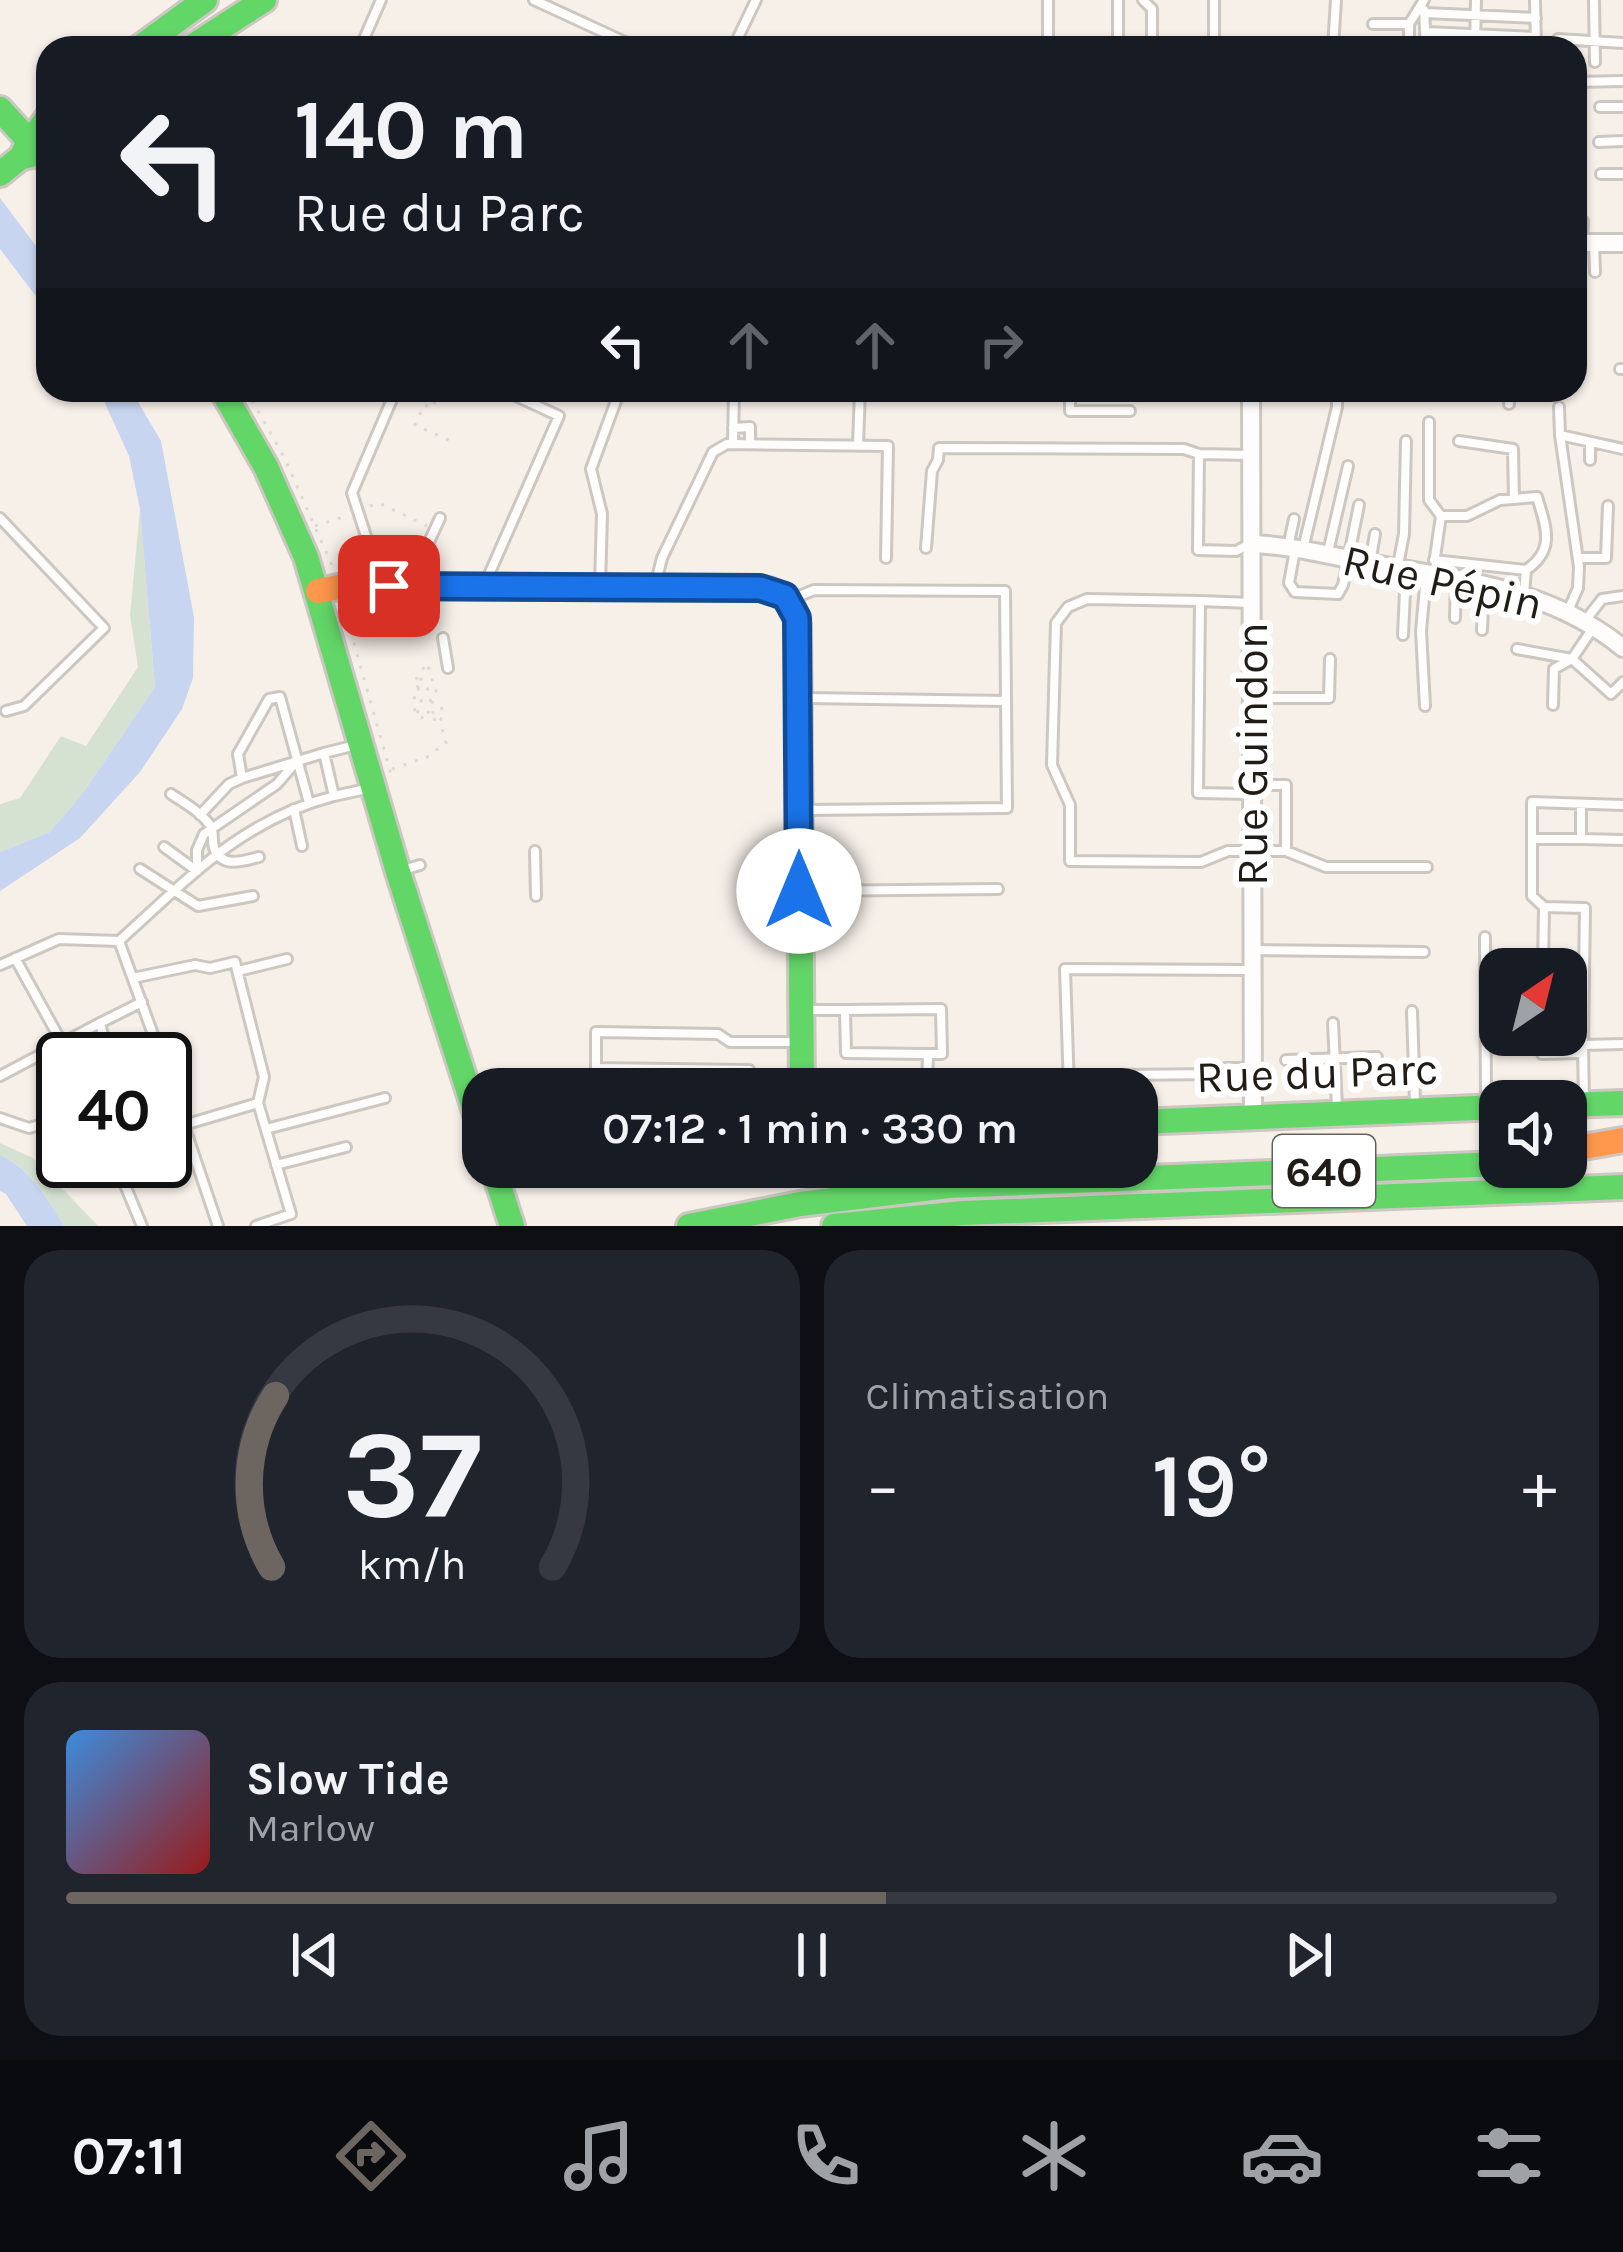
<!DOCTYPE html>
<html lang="fr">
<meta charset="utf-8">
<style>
:root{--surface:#171b24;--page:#20242c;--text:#f1f3f6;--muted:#9ea1a6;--line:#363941;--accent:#6d6660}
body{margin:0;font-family:Karla,sans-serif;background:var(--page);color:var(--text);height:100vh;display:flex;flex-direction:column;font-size:45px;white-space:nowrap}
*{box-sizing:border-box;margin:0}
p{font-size:39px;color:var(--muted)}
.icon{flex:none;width:66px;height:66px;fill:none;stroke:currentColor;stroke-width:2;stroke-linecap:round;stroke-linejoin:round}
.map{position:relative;height:1226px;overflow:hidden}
.sheet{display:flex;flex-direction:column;gap:24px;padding:24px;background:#0d0f14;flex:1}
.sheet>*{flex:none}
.hud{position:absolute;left:36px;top:36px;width:1551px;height:366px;border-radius:36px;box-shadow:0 3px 9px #0004;background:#171b24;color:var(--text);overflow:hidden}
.needle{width:78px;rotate:35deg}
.tools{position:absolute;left:1479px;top:948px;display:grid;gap:24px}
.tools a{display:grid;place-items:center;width:108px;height:108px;border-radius:24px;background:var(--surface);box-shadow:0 3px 9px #0004;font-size:60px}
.speed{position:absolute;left:36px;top:1032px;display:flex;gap:24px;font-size:60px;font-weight:700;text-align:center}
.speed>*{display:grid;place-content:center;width:156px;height:156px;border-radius:50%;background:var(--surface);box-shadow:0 3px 9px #0004;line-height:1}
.speed .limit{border:6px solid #111;border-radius:18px;background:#fff;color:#111}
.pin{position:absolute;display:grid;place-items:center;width:102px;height:102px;color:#fff;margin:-51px;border-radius:24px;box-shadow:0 6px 18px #0006}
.me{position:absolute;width:132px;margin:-66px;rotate:0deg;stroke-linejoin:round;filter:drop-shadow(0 0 9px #0008)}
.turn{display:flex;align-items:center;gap:42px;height:252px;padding:0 60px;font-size:54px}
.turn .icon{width:156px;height:156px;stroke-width:2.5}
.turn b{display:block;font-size:84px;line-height:102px}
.lanes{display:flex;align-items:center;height:114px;padding:0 60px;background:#0003;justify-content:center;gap:60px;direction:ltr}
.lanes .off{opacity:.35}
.big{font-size:90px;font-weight:600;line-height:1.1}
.sheet .tile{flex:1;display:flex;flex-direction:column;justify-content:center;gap:18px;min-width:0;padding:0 42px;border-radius:36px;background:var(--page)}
.sheet .dial{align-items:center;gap:0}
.dial svg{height:312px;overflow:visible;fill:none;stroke:var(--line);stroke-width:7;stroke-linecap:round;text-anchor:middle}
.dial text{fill:var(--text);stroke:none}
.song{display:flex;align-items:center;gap:36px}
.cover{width:144px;height:144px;border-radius:18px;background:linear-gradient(135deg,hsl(210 70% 55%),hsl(0 70% 35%))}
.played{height:12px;border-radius:6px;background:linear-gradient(90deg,var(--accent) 55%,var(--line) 55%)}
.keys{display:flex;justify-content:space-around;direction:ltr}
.heat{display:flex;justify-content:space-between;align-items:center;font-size:66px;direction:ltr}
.sheet .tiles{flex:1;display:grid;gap:24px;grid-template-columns:1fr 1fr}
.tile:last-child{grid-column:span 2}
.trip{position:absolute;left:462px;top:1068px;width:696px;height:120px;border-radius:36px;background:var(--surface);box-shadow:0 3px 9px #0004;font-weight:600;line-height:120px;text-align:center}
.tabs{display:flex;height:192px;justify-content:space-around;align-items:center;background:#090b0e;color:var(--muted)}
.tabs .icon{width:84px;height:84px}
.tabs .current{color:var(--accent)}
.tabs b{font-size:54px;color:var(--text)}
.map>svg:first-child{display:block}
.green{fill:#d5e2d2}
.water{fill:#c7d5f1}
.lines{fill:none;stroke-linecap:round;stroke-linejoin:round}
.lane-casing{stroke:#cdc7c1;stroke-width:14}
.street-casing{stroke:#cdc7c1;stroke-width:22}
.fast-casing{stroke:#cdc7c1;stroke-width:30}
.slow-casing{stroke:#cdc7c1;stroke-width:30}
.path{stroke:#dbd9d7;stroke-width:3;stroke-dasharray:3 9;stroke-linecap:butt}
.lane{stroke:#fefdfc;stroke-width:8}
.street{stroke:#fefdfc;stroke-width:16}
.fast{stroke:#63d668;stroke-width:24}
.slow{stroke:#ff974d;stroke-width:24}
.route-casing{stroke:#114b97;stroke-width:30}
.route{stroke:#1a73e8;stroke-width:21}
.labels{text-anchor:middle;stroke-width:12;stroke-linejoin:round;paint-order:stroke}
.shield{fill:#fff;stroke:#64605d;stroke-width:3}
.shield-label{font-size:42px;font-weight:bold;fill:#221c17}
.street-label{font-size:45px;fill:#221c17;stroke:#fff}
</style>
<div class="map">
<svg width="1623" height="1226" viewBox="0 0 1623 1226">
<rect width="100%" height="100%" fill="#f7f0e9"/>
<!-- green -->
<path class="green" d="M140,509L155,687L83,793L50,832L0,852V804L20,798L61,736L86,746L138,667L130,615Z
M0,1143L33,1158L98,1226H64C47,1198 32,1169 0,1155Z"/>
<!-- water -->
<path class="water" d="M0,198L48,262V312L0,249Z
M99,390H131L161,441L194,617L193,678L182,709L140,772L80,838L0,891V852L50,832L83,793L155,687L140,509L129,456Z
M0,1155C31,1169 47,1198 64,1226H27L6,1194L0,1191Z"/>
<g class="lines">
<defs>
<path id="lane" d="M534,0L638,48
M1048,0V48
M1118,0V48
M1143,0L1152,9V48
M1214,0V48
M1535,0L1536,48
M1594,0L1595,62
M1424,10L1426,48
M1425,13L1536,18
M1373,24H1409
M1426,32L1536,37
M1558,39L1623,43
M360,48L381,0
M733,48L756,0
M1333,48L1336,0
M1409,48V24L1424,0
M1475,48L1476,0
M1575,82L1623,81
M1600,107H1623
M1599,142L1623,141
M1601,174H1623
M1582,243L1583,221
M1594,244L1595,272
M1620,369H1623
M1070,390V411H1130
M906,394H949V390
M1509,404V390
M1559,407L1560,435
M1429,422V500L1441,516L1435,557
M733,428L750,427V444
M1459,441L1513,449L1514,499
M733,444L734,390
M858,445L860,390
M1250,455L1199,454L1198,550L1236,551L1250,544
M1590,460V442
M1441,516H1467L1500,500L1537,497C1546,527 1556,550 1526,570
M0,518L104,628L24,706L6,711
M1288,547L1294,519
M926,548L932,471L938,460L939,448L1184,449L1199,454
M1303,549L1337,407V390
M1295,550L1289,583L1295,592L1338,594L1343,585L1359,505
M1328,552L1348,466
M1578,558H1606L1608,506
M1434,560L1526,570L1524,593
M1370,563L1375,534
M1398,565L1404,534L1406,441
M380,579L352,493L396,390
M487,579L559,416L503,390
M418,585L422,557L440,518
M600,585L602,514L591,469L620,390
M655,586L662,558L713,452L727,444L888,446L886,558
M792,599L814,590L1005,591L1007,808L806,810
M1200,601L1087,599L1068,607L1056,623L1052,765L1070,805V861L1201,862L1228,851H1286V785H1254
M1568,611L1578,588L1579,567L1560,435L1623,449
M1455,618L1456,579
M1585,621L1602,599L1623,596
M1593,628L1572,659L1611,694L1623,682
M1482,630L1484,585
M1403,635L1406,570
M443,638L448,668
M1517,649L1572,659
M805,698L1005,701
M1251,698H1329L1330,659
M1553,705L1554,669L1570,660
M1425,706L1421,631L1426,576
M356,745L324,753L334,796L366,789
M171,794C184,803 203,813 211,827C214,834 212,841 214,848C222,869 243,861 259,857
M1250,794L1198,793L1200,601L1251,603
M309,803L280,697L269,699L238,754L242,778L324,753
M1581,804V839L1623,840
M294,809L302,846
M200,815L229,784L242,778
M1532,839H1581
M164,847L197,871
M535,851L536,896
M1286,851L1326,867H1427
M140,869L198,906L253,896
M197,871V850L204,834L277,784L297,761
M400,871L420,865
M807,891L998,889
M1485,937L1486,1100
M1252,950L1424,952
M15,958L62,1043
M0,965L59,939L119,941
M1543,969L1544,907
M238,971L287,959
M133,978L195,965L210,968L235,962L264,1077L258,1103
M804,1010H845L846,1053L928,1054L927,1089
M845,1010L941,1009L942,1054H928
M1412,1011L1415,1103
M1333,1023L1337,1107
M1543,1035L1542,1054L1583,1053
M1583,1045L1585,908L1544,907L1532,896V802L1623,805
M109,1059L100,1023L142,1002
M162,1059L119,941C188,879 241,820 334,796
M1286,1060L1377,1057
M596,1068L749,1070L753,1089
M165,1069L218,1226
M1119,1075L1218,1074L1225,1068H1253
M0,1076L100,1023
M596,1089V1032L718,1034L730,1042H799
M1069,1089L1065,969L1249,970
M1584,1103L1583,1045L1623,1044
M0,1118L29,1128L63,1118
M184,1125L258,1103L291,1214L256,1226
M266,1129L385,1098
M165,1143L187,1135
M115,1161L142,1226
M276,1165L346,1147"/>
<path id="street" d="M1575,243H1623
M1251,390L1253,1117
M1251,544C1291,545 1331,556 1370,563C1460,580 1550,588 1623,648"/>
<path id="fast" d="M139,48L205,0
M190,48L264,0
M0,109L48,162
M24,151L48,117
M0,174L20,158L48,150
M222,390L266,467L306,557L398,872L483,1136
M800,860L802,1089
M1566,1105L1623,1103
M1137,1122L1500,1107
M493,1167L512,1226
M689,1226L800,1204L948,1186L1500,1164
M834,1226L963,1213L1623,1187"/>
<path id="slow" d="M318,591L344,586L760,588C782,592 794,602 798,625L800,860
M1566,1150L1623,1140"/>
</defs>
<!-- lane casing -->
<use href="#lane" class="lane-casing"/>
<!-- street casing -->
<use href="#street" class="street-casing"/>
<!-- fast casing -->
<use href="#fast" class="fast-casing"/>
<!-- slow casing -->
<use href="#slow" class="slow-casing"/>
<!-- path -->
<path class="path" d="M246,390L284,457L334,570
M435,401L432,408L424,405L415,425L453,442
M370,506L379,503L427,526
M315,526L346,516
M344,608L392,778
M424,667L413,684L418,687C413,696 411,713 421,718L434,712
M420,678C431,691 433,700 427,716L438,721
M417,713L422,704L418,687
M392,769L427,757L446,743L440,721L444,713L440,705L432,702L436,691L428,666"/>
<!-- lane -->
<use href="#lane" class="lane"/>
<!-- street -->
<use href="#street" class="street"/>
<!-- fast -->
<use href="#fast" class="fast"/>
<!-- slow -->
<use href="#slow" class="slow"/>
</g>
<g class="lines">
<defs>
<path id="route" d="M389,586L760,588L785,596L797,618L799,891"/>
</defs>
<!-- route casing -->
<use href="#route" class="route-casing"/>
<!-- route -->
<use href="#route" class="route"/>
</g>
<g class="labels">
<!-- shield labels -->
<rect class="shield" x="1273" y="1135" width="102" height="72" rx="9"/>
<g class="shield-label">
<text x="1324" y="1186">640</text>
</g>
<!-- street labels -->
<g class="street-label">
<text transform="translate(1443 581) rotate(13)" y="16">Rue Pépin</text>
<text transform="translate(1251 754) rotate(-90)" y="16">Rue Guindon</text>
<text transform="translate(1317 1072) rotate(-2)" y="16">Rue du Parc</text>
</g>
</g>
</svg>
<div class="tools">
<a><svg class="needle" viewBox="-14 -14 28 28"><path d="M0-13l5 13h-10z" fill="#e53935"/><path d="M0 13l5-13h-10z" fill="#9ea1a6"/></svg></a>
<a><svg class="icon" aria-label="sound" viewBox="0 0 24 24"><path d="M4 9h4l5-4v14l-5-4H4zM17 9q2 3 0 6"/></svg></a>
</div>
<div class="speed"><div class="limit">40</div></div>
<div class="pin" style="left:389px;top:586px;background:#d93025"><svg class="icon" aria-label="arrive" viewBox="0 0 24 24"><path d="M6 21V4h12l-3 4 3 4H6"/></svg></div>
<svg class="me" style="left:799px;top:891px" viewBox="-20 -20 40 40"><circle r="19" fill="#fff"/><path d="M0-13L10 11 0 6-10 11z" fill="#1a73e8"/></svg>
<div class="trip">07:12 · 1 min · 330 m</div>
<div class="hud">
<div class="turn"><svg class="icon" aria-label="left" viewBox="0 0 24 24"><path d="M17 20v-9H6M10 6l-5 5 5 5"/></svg><div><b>140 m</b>Rue du Parc</div></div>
<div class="lanes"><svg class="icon" aria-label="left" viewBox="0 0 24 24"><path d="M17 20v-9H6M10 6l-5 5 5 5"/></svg><svg class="icon off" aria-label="ahead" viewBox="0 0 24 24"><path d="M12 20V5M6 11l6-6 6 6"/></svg><svg class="icon off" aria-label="ahead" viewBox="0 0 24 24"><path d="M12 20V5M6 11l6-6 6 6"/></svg><svg class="icon off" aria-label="right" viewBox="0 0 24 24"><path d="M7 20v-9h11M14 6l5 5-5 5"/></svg></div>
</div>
</div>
<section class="sheet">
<div class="tiles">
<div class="tile dial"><svg viewBox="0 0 100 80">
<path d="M14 69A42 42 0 1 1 86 69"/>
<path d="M14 69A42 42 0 0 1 15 25" stroke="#6d6660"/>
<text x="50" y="56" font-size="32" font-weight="700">37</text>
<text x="50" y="72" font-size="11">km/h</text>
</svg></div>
<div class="tile"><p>Climatisation</p>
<div class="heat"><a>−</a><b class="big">19°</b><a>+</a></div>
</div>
<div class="tile">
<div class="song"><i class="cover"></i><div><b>Slow Tide</b><p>Marlow</p></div></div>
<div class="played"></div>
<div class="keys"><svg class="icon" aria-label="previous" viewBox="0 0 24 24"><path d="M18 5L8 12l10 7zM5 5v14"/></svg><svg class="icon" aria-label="pause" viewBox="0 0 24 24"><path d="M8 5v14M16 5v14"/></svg><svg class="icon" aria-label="next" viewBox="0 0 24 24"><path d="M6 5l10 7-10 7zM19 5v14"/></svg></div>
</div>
</div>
</section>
<nav class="tabs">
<b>07:11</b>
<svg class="icon current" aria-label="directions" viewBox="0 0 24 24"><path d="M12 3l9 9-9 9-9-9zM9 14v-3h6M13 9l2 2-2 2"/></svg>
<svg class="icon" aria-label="music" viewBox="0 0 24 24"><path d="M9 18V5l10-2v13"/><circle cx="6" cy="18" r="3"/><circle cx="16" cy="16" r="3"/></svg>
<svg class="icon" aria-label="phone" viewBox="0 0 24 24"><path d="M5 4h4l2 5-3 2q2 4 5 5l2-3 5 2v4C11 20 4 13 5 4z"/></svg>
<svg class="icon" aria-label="climate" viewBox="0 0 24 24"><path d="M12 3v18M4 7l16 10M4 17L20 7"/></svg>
<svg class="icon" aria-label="car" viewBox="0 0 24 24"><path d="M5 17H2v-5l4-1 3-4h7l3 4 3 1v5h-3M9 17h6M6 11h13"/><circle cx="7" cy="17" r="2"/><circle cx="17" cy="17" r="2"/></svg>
<svg class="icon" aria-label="filters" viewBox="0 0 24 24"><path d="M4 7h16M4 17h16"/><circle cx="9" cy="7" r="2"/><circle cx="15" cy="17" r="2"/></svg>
</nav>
